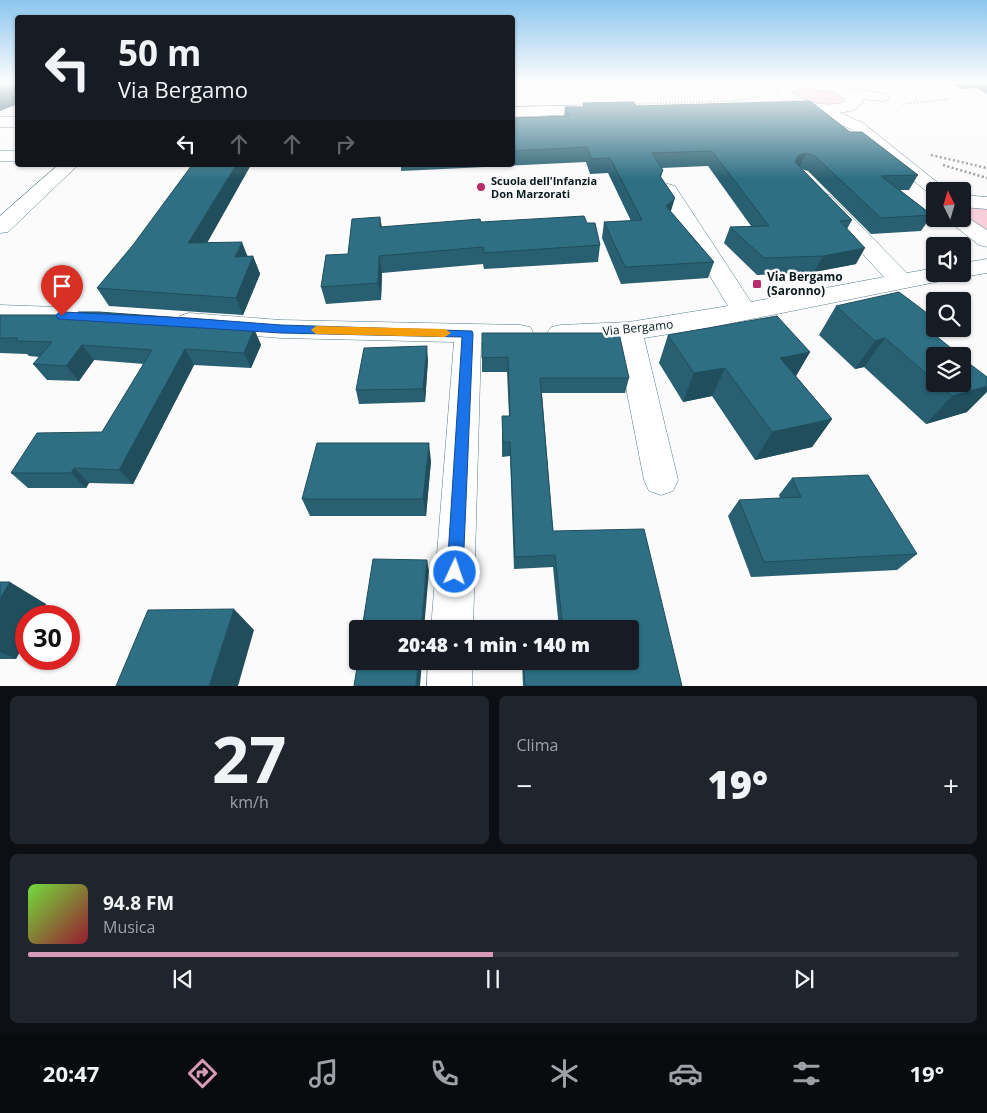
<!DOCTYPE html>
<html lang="it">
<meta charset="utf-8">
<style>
:root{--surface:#171b24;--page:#20242c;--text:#f1f3f6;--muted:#9ea1a6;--line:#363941;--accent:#d79ab7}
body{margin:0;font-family:"Open Sans",sans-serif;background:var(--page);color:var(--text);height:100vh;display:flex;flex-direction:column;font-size:19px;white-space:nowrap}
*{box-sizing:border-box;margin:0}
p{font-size:16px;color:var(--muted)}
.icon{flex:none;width:28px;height:28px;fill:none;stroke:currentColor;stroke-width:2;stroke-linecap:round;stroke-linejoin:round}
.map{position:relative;height:686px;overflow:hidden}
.details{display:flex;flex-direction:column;gap:10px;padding:10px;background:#0d0f14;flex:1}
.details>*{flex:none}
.hud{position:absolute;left:15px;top:15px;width:500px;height:152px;border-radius:5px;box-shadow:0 1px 4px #0004;background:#171b24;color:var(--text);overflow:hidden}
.needle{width:32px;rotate:355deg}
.controls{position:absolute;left:926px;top:182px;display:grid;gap:10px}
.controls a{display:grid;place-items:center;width:45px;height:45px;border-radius:5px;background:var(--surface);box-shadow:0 1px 4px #0004;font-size:25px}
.speed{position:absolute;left:15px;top:605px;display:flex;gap:10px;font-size:25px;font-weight:700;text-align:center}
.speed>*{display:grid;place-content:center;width:65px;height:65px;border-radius:50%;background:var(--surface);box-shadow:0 1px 4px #0004;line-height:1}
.speed .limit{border:8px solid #d22;background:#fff;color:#111}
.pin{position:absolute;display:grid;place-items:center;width:42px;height:42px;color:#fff;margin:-51px -21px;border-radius:50% 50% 50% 0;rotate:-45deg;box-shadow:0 0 5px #0007}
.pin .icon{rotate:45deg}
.me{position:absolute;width:55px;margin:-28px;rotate:3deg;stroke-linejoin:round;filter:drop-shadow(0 0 4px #0008)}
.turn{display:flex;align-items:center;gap:18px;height:105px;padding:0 20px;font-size:22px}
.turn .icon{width:65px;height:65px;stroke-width:2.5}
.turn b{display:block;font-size:35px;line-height:42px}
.lanes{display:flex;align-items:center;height:48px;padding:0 20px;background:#0003;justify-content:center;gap:25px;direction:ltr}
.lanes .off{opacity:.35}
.big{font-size:38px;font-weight:800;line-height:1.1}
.details .card{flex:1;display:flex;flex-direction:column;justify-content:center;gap:8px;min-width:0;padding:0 18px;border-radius:8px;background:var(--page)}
.details .dial{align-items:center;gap:0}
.dial b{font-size:65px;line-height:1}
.song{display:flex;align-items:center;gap:15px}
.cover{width:60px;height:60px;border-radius:8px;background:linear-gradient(135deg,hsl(100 70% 55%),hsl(350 70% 35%))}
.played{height:5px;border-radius:2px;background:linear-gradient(90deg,var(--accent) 50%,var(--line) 50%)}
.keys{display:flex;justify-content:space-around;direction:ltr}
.heat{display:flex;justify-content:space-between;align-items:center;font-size:28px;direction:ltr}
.details .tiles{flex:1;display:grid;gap:10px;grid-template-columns:1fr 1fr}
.card:last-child{grid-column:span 2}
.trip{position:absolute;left:349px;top:620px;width:290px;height:50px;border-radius:5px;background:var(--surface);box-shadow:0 1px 4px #0004;font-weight:800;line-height:50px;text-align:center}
.dock{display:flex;height:80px;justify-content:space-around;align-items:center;background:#090b0e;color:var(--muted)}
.dock .icon{width:35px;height:35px}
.dock .on{color:var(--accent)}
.dock b{font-size:22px;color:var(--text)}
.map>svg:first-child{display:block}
.green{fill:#f7cfdb}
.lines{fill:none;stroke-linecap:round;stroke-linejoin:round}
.minor-casing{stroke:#557c8a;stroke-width:1}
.path-far1{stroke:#949b9d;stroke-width:2;stroke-dasharray:1 2;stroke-linecap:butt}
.path{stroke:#949b9d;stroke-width:2.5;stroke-dasharray:2 2.5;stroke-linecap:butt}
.minor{fill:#fff;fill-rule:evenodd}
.wall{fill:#285f71}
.shaded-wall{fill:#204e5c}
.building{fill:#2e6f83;stroke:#204e5c}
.route{fill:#1a73e8;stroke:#114b97}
.slow{fill:#f59e0b}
.poi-dot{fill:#b72d6a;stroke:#fbfbfb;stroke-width:2}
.labels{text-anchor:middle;stroke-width:5;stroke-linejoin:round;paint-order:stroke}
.far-poi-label{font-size:11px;font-weight:bold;fill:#09191e;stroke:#fbfbfb;text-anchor:start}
.poi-label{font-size:12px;font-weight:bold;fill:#09191e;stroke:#fbfbfb;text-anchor:start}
.street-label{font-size:12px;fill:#09191e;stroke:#fbfbfb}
</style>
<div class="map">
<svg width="987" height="686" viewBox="0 0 987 686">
<rect width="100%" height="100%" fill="#fbfbfb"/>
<!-- green -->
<path class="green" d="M800,87L831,90L843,98L842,101C827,109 806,103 792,93V91Z
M965,206L987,207V233L963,215L962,207Z"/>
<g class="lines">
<defs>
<path id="minor" d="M788,83H833L849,88L887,94L889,97L887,100L882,101L862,99L863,103L854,110L840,113L863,123L948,191H935V196L931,195L851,129L812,112L779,110L776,107L779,104L786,102L777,93L782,85ZM800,88L832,91L847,101C832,108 805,104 792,92Z
M601,105L607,107L609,110L607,113L512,117V107Z
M0,117H18V127H0Z
M0,151H18V161H0Z
M58,165H78L8,232L0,233V216Z
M668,184L675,186L751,302L884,277L816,203L813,199L816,195L823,193L830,195L907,273L935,268V274H962V263L987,259V273L962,277L953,274L949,279L941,281L707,328L644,338L678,480L673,491L661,495L649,491L644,480L617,341L561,343L551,341L547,334L551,327L561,325L629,322L728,306L658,190L661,186Z
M962,195L987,197V209L962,207Z
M962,214L987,230V247L979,245L951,223L947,219H962Z
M0,305L56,307L65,310L69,316L65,322L56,325L0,323Z
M189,313L281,320L520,325L530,327L534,334L530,341L520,343H481L473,629H431L454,342L281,338L189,331L180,328L176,322L180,316Z
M428,661H472V686H427Z"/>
</defs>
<!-- minor casing -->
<use href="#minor" class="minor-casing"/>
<!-- path-far1 -->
<path class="path-far1" d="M633,104L735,101L761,96
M902,104L948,99
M931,155L934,156"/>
<!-- path -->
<path class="path" d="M931,155L987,168
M943,165L987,178"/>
<!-- minor -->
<use href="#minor" class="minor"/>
</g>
<!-- wall -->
<path class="wall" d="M951,83H987V94L977,88L962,89Z
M583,103L636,106L850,132L918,175L909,190H900L932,215L921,231L871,234L808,171L801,169L852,220L847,229L856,264L814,272L757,275L724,243L730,227L751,226L708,166L661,168L663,170L661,177L671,212L714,262L708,278L621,284L602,238L604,222L631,221L608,173L590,174L586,162L401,171V165H512V118L564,116L565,107H583Z
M380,217L382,227L481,222L587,223L600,245L598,262L484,269L483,264L382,273L381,300L326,304L321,287L348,254Z
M207,243L248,256H253L260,274L243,315L109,306L97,288Z
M836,306L938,329L933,334L935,356V384H962L967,412L926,424L864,367L855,369L819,335Z
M0,315L223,321L226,327L254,329L261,345L251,368L194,365L133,484L89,483L86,488H28L11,473L102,432L144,364L94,360L79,381L47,380L33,364L40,357L29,356L27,354L0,353Z
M482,333L629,378L625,393H542L553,531L682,686H523L522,661H630V629H559L553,567L514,569L510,456L502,457V416H509L507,372H482Z
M668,335L810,352L796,376L832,419L812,447L755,460L712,396L683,402L659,363Z
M428,360L425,402L359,404L356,390Z
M431,461L426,516H310L302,499Z
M792,478L917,554L897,570L751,577L728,516L739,500L780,498L779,495Z
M0,582L46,604L40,616H26V640L16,659H0Z"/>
<!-- shaded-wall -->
<path class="shaded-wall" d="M18,84V104L0,111V91Z
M806,153L799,168L792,171L798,156Z
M236,165H251L197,261L188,243Z
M675,198L670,214L666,206Z
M242,242L249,260L235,257Z
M865,248L856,264L814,272L823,256Z
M253,256L260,274L243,315L236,298Z
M379,256L382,273L381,300L378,283Z
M223,321L230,336L219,327Z
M935,326V329H938L919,353L926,328Z
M254,329L261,345L251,368L244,353Z
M885,338L864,367L855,369L875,341Z
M82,345L94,360L79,381L66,366Z
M427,346L428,360L425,402L423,389Z
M185,349L194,365L133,484L119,470Z
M810,352L793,381L780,358Z
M725,368L712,396L683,402L694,373Z
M987,386V392L967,412L926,424L952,396Z
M832,419L812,447L755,460L772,432Z
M429,443L431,461L426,516L423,499Z
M74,468L89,483L86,488L71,473Z
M427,560L429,571L424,629H421Z
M10,582L46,604L40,616H26V640L16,659L0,652V599Z
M234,609L254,630L238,686H209Z
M418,661H422L420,686H416Z"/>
<!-- building -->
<path class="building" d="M0,83H18V84L0,91Z
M810,101L850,132H862L918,175L881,176L932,215L881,218L815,156L806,153L798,156L795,162L852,220L840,221L865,248L823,256L764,258L730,227L769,226L712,151L652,153L663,170L660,176L675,198L666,206L714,262L625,267L604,222L642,220L610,158L592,159L587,147L512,151V118L569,116L565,107H585L583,103L634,102L636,106Z
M192,165H236L188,243L242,242L235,257L253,256L236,298L97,288L133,245Z
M584,216L587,223H595L600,245L484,253L483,247L379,256L378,283L321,287L326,255L348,254L352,219L380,217V227L480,219L481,222Z
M899,292L935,319V326L926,328L961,356H935V381L885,338L875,341L836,306Z
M78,312H99L223,321L219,327L254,329L244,353L185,349L119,470L74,468L71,473H11L37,433L102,432L152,350L82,345L66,366L33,364L52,342L16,341L18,338H0V315H75Z
M777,316L810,352L780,358L832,419L772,432L725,368L694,373L668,335Z
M482,333H619L629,378H540L553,531L644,529L682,686H525L523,661H630V629H563L555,555L515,557L510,442H503L502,416H510L508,357L482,358Z
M427,346L423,389L356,390L364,348Z
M962,358L987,377V386L952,396L938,384H962Z
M317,443H429L423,499H302Z
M868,475L917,554L764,562L739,500L801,497L792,478Z
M373,559L427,560L421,629H362Z
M0,582H10L0,599Z
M234,609L209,686H116L148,610Z
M358,661H418L416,686H354Z"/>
<!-- sky -->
<linearGradient id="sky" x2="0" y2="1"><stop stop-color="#8bc6ee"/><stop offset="0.46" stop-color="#fdfdfd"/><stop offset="1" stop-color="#fdfdfd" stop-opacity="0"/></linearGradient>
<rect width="987" height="179" fill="url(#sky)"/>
<!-- route -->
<path class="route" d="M62,312L188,318L281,325L472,331L473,334L463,572L461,578L455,580L449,578L447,572L462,337L281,333L58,319L56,316L58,313Z"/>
<!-- slow -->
<path class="slow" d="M316,326L445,329L451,333L445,337L316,334L311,330Z"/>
<!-- markers -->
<g class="poi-dot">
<circle cx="481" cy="187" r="5"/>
<rect x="752" y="279" width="10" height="10" rx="2.5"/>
</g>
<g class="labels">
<!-- far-poi labels -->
<g class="far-poi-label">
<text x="491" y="185">Scuola dell'Infanzia<tspan x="491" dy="13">Don Marzorati</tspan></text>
</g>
<!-- poi labels -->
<g class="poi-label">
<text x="767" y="281">Via Bergamo<tspan x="767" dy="14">(Saronno)</tspan></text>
</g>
<!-- street labels -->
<g class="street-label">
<text transform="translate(638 328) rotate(-6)" y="4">Via Bergamo</text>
</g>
</g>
</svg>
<div class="controls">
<a><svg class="needle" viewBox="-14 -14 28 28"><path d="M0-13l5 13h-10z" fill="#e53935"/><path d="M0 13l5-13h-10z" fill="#9ea1a6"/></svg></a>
<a><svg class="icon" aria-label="sound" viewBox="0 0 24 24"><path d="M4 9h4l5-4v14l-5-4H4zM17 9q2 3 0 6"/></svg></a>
<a><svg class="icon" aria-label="search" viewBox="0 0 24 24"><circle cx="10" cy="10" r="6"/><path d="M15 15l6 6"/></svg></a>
<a><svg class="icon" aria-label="layers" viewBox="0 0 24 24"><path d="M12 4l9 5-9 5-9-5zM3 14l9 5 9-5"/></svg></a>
</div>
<div class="speed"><div class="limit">30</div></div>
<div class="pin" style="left:62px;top:316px;background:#d93025"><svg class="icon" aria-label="arrive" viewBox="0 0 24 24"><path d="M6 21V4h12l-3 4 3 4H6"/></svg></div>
<svg class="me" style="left:455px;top:572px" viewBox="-20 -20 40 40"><circle r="17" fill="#1a73e8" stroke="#fff" stroke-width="3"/><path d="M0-11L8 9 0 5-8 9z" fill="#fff"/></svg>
<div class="trip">20:48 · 1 min · 140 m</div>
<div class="hud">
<div class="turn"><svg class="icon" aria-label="left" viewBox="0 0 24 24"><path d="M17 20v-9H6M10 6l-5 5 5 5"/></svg><div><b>50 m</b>Via Bergamo</div></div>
<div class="lanes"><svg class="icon" aria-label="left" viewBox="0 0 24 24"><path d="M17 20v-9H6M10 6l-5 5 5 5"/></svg><svg class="icon off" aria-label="ahead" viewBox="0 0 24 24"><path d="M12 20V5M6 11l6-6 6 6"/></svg><svg class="icon off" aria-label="ahead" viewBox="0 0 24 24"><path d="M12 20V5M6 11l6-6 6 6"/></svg><svg class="icon off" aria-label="right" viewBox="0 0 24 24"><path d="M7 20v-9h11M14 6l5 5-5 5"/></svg></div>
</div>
</div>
<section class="details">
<div class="tiles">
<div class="card dial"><b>27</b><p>km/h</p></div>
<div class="card"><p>Clima</p>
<div class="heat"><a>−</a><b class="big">19°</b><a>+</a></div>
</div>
<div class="card">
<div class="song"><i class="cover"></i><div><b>94.8 FM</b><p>Musica</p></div></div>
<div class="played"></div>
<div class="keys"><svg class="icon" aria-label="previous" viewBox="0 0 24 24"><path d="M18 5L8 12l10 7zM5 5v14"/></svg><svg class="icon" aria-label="pause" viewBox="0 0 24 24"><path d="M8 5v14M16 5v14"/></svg><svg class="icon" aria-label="next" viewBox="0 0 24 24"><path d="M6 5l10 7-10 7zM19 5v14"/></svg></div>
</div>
</div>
</section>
<nav class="dock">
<b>20:47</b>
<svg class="icon on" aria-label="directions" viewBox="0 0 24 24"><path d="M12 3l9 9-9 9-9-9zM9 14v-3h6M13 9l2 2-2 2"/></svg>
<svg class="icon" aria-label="music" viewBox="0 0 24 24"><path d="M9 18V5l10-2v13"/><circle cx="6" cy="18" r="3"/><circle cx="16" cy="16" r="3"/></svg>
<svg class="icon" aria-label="phone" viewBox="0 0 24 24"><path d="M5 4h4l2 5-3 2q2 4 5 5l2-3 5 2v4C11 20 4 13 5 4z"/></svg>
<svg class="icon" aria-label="climate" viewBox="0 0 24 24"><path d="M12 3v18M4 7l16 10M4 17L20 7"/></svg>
<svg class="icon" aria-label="car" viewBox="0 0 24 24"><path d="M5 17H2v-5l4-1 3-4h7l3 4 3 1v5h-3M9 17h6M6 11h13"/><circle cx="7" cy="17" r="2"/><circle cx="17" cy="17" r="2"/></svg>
<svg class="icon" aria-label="filters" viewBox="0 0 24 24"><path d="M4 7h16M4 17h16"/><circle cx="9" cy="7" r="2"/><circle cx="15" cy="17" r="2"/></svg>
<b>19°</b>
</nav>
